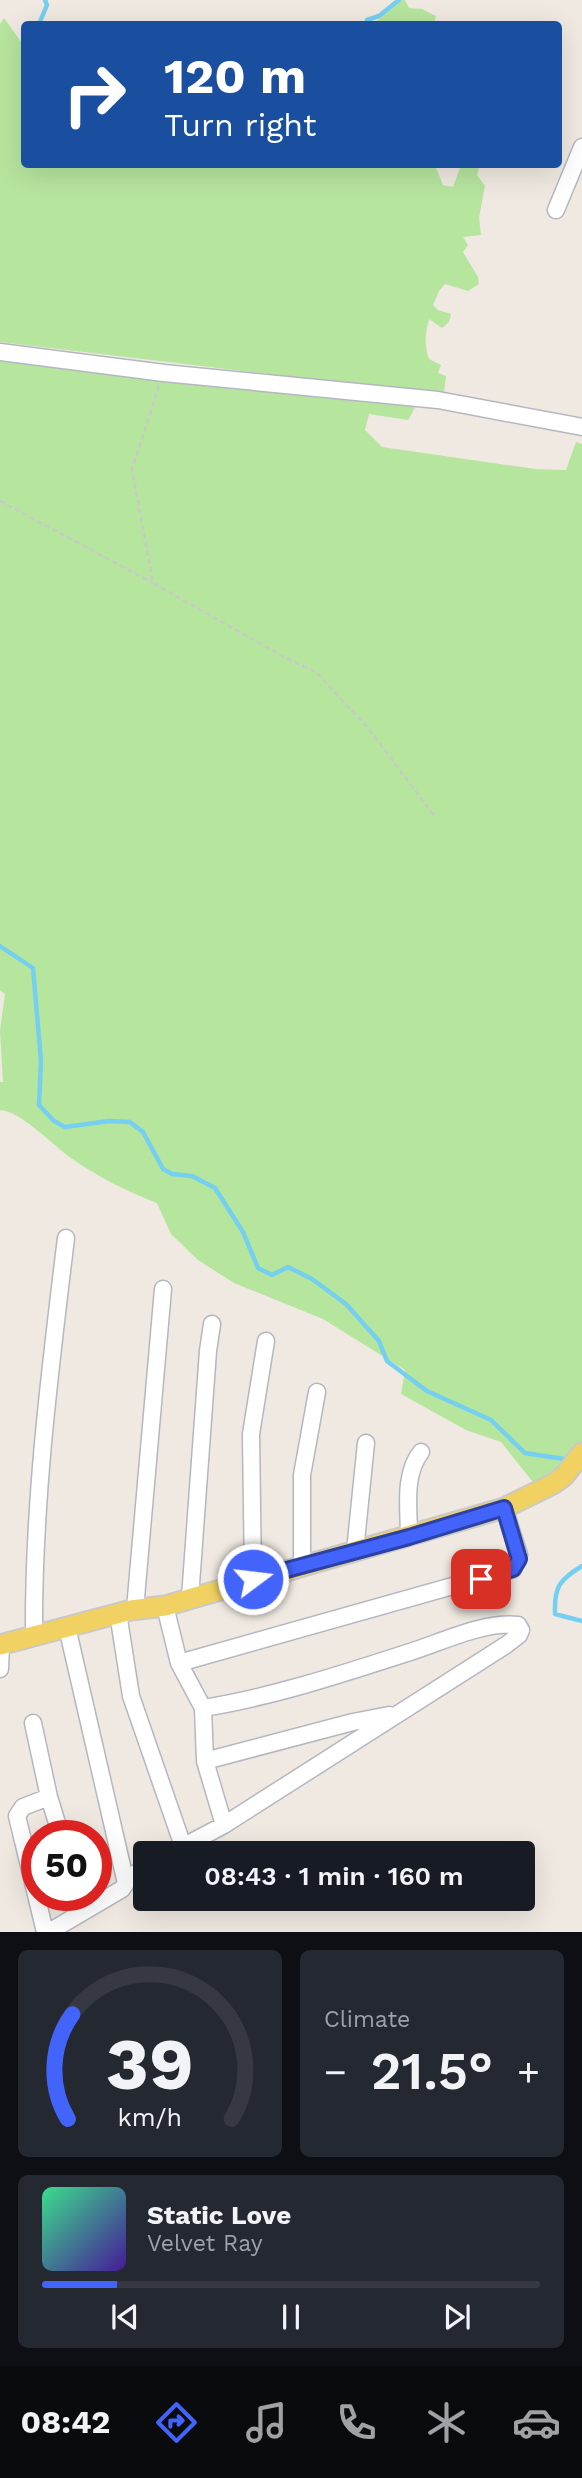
<!DOCTYPE html>
<meta charset="utf-8">
<style>
:root{--surface:#171b24;--page:#242831;--text:#f1f3f6;--muted:#9ea1a6;--line:#363941;--accent:#4264fb}
body{margin:0;font-family:"Work Sans",sans-serif;background:var(--page);color:var(--text);height:100vh;display:flex;flex-direction:column;font-size:26px;white-space:nowrap}
*{box-sizing:border-box;margin:0}
p{font-size:23px;color:var(--muted)}
.icon{flex:none;width:38px;height:38px;fill:none;stroke:currentColor;stroke-width:2;stroke-linecap:round;stroke-linejoin:round}
.map{position:relative;height:1932px;overflow:hidden}
.panel{display:flex;flex-direction:column;gap:18px;padding:18px;background:#0d0f14;flex:1}
.panel>*{flex:none}
.top-card{position:absolute;left:21px;top:21px;width:541px;height:147px;border-radius:7px;box-shadow:0 7px 28px #0002;background:#1a4fa0;color:#fff;overflow:hidden}
.speed{position:absolute;left:21px;top:1820px;display:flex;gap:14px;font-size:35px;font-weight:700;text-align:center}
.speed>*{display:grid;place-content:center;width:91px;height:91px;border-radius:50%;background:var(--surface);box-shadow:0 7px 28px #0002;line-height:1}
.speed .limit{border:10px solid #d22;background:#fff;color:#111}
.pin{position:absolute;display:grid;place-items:center;width:60px;height:60px;color:#fff;margin:-30px;border-radius:14px;box-shadow:0 4px 10px #0006}
.me{position:absolute;width:77px;margin:-38px;rotate:75deg;stroke-linejoin:round;filter:drop-shadow(0 0 5px #0008)}
.turn{display:flex;align-items:center;gap:24px;height:147px;padding:0 28px;font-size:32px}
.turn .icon{width:91px;height:91px;stroke-width:2.5}
.turn b{display:block;font-size:49px;line-height:60px}
.big{font-size:52px;font-weight:600;line-height:1.1}
.panel .tile{flex:1;display:flex;flex-direction:column;justify-content:center;gap:10px;min-width:0;padding:0 24px;border-radius:10px;background:var(--page)}
.panel .dial{align-items:center;gap:0}
.dial svg{height:182px;overflow:visible;fill:none;stroke:var(--line);stroke-width:7;stroke-linecap:round;text-anchor:middle}
.dial text{fill:var(--text);stroke:none}
.song{display:flex;align-items:center;gap:21px}
.cover{width:84px;height:84px;border-radius:10px;background:linear-gradient(135deg,hsl(150 70% 55%),hsl(260 70% 35%))}
.played{height:7px;border-radius:4px;background:linear-gradient(90deg,var(--accent) 15%,var(--line) 15%)}
.keys{display:flex;justify-content:space-around;direction:ltr}
.heat{display:flex;justify-content:space-between;align-items:center;font-size:38px;direction:ltr}
.panel .tiles{flex:1;display:grid;gap:18px;grid-template-columns:1fr 1fr}
.tile:last-child{grid-column:span 2}
.trip{position:absolute;left:133px;top:1841px;width:402px;height:70px;border-radius:7px;background:var(--surface);box-shadow:0 7px 28px #0002;font-weight:600;line-height:70px;text-align:center}
.tab-bar{display:flex;height:112px;justify-content:space-around;align-items:center;background:#090b0e;color:var(--muted)}
.tab-bar .icon{width:49px;height:49px}
.tab-bar .on{color:var(--accent)}
.tab-bar b{font-size:32px;color:var(--text)}
.map>svg:first-child{display:block}
.green{fill:#b6e59e}
.lines{fill:none;stroke-linecap:round;stroke-linejoin:round}
.stream{stroke:#75cff0;stroke-width:4.5}
.minor-casing{stroke:#b4b7c1;stroke-width:19}
.major-casing{stroke:#c9c9c9;stroke-width:23}
.path{stroke:#c9c9c9;stroke-width:2.5;stroke-dasharray:5 3.5;stroke-linecap:butt}
.minor{stroke:#fff;stroke-width:16}
.major{stroke:#f2d163;stroke-width:19}
.route-casing{stroke:#2b41a3;stroke-width:18}
.route{stroke:#4264fb;stroke-width:12}
</style>
<div class="map">
<svg width="582" height="1932" viewBox="0 0 582 1932">
<rect width="100%" height="100%" fill="#efe9e1"/>
<!-- green -->
<path class="green" d="M402,0H405L409,8L422,9L436,16L434,24H373Z
M4,18L22,43L24,56V164L435,165L443,185L453,187L461,165H486L479,168L477,175L485,186L479,218L481,235L463,237L468,245L463,252L478,277L479,284L468,291L445,284L439,291L433,305L438,310L451,314L449,322L442,328L429,319C425,334 424,345 429,359L441,365L438,373L446,376L444,392L285,376L0,342V24Z
M0,359L416,406L408,420L369,414L365,430L382,447L535,469L566,470L576,442L582,444V1443L555,1472L536,1486L501,1442L466,1430L401,1394L405,1370L323,1319L234,1283L198,1260L171,1234L157,1203C126,1191 98,1177 71,1158C52,1145 23,1112 0,1110V1082H3L0,1031L5,994L0,990Z"/>
<g class="lines">
<!-- stream -->
<path class="stream" d="M39,24L47,5L45,0
M366,24L367,20L379,16L399,0
M0,946L33,968L41,1061L39,1105L54,1121L65,1127L109,1121L130,1122L143,1132L163,1169L172,1174L192,1176L215,1188L243,1232L258,1268L272,1275L288,1267L312,1279L346,1304L379,1341L387,1361L427,1391L491,1420L525,1453L564,1459L567,1462
M582,1566C559,1580 554,1587 555,1614L582,1621"/>
<defs>
<path id="minor" d="M556,210L582,147
M0,352L164,373L438,400L582,427
M409,1537C409,1509 403,1475 421,1452
M355,1551L366,1443
M302,1566V1475L317,1392
M253,1579L251,1434L266,1341
M190,1598L208,1351L212,1324
M165,1606L179,1663L203,1708L205,1761L224,1825
M135,1609L163,1289
M118,1613L131,1696L183,1846
M67,1627L125,1879
M34,1636C33,1503 50,1370 66,1238
M179,1663L513,1569L519,1555L504,1508
M0,1669L1,1645
M33,1723L49,1797L61,1836
M205,1761L353,1722L389,1715
M171,1853L224,1825L506,1645L519,1635L521,1630L518,1625C484,1621 442,1642 410,1652C342,1674 272,1697 203,1708
M45,1932L17,1816L23,1807L49,1797
M49,1932L122,1889L126,1883L125,1879L145,1868"/>
<path id="major" d="M0,1645L131,1610L165,1606L504,1508L553,1484L564,1476L582,1453"/>
</defs>
<!-- minor casing -->
<use href="#minor" class="minor-casing"/>
<!-- major casing -->
<use href="#major" class="major-casing"/>
<!-- path -->
<path class="path" d="M159,386L132,469L153,583L284,657L316,672L367,727L436,818
M0,501L153,583"/>
<!-- minor -->
<use href="#minor" class="minor"/>
<!-- major -->
<use href="#major" class="major"/>
</g>
<g class="lines">
<defs>
<path id="route" d="M253,1579L409,1537L504,1508L519,1559L513,1569L481,1579"/>
</defs>
<!-- route casing -->
<use href="#route" class="route-casing"/>
<!-- route -->
<use href="#route" class="route"/>
</g>
</svg>
<div class="speed"><div class="limit">50</div></div>
<div class="pin" style="left:481px;top:1579px;background:#d93025"><svg class="icon" aria-label="arrive" viewBox="0 0 24 24"><path d="M6 21V4h12l-3 4 3 4H6"/></svg></div>
<svg class="me" style="left:253px;top:1579px" viewBox="-20 -20 40 40"><circle r="17" fill="#4264fb" stroke="#fff" stroke-width="3"/><path d="M0-11L8 9 0 5-8 9z" fill="#fff"/></svg>
<div class="trip">08:43 · 1 min · 160 m</div>
<div class="top-card">
<div class="turn"><svg class="icon" aria-label="right" viewBox="0 0 24 24"><path d="M7 20v-9h11M14 6l5 5-5 5"/></svg><div><b>120 m</b>Turn right</div></div>
</div>
</div>
<section class="panel">
<div class="tiles">
<div class="tile dial"><svg viewBox="0 0 100 80">
<path d="M14 69A42 42 0 1 1 86 69"/>
<path d="M14 69A42 42 0 0 1 16 23" stroke="#4264fb"/>
<text x="50" y="56" font-size="32" font-weight="700">39</text>
<text x="50" y="72" font-size="11">km/h</text>
</svg></div>
<div class="tile"><p>Climate</p>
<div class="heat"><a>−</a><b class="big">21.5°</b><a>+</a></div>
</div>
<div class="tile">
<div class="song"><i class="cover"></i><div><b>Static Love</b><p>Velvet Ray</p></div></div>
<div class="played"></div>
<div class="keys"><svg class="icon" aria-label="previous" viewBox="0 0 24 24"><path d="M18 5L8 12l10 7zM5 5v14"/></svg><svg class="icon" aria-label="pause" viewBox="0 0 24 24"><path d="M8 5v14M16 5v14"/></svg><svg class="icon" aria-label="next" viewBox="0 0 24 24"><path d="M6 5l10 7-10 7zM19 5v14"/></svg></div>
</div>
</div>
</section>
<nav class="tab-bar">
<b>08:42</b>
<svg class="icon on" aria-label="directions" viewBox="0 0 24 24"><path d="M12 3l9 9-9 9-9-9zM9 14v-3h6M13 9l2 2-2 2"/></svg>
<svg class="icon" aria-label="music" viewBox="0 0 24 24"><path d="M9 18V5l10-2v13"/><circle cx="6" cy="18" r="3"/><circle cx="16" cy="16" r="3"/></svg>
<svg class="icon" aria-label="phone" viewBox="0 0 24 24"><path d="M5 4h4l2 5-3 2q2 4 5 5l2-3 5 2v4C11 20 4 13 5 4z"/></svg>
<svg class="icon" aria-label="climate" viewBox="0 0 24 24"><path d="M12 3v18M4 7l16 10M4 17L20 7"/></svg>
<svg class="icon" aria-label="car" viewBox="0 0 24 24"><path d="M5 17H2v-5l4-1 3-4h7l3 4 3 1v5h-3M9 17h6M6 11h13"/><circle cx="7" cy="17" r="2"/><circle cx="17" cy="17" r="2"/></svg>
</nav>
